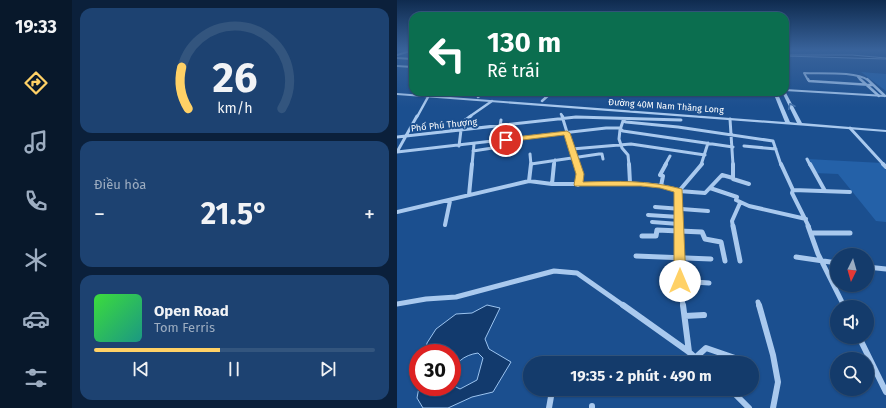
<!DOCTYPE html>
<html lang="vi">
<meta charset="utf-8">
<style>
:root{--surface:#143b6b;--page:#1d4271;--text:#f1f3f6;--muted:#9dadc1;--line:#33557e;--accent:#ffd166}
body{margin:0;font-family:"Fira Sans",sans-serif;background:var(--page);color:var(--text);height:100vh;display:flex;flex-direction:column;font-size:15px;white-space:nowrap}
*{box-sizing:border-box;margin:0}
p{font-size:13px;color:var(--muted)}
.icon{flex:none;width:22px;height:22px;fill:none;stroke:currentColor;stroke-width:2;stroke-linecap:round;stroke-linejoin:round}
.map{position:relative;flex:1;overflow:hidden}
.details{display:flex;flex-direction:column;gap:8px;padding:8px;background:#0b203b;width:325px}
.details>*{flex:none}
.guide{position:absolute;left:12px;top:12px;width:380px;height:84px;border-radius:12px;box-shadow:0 1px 3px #0004,0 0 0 1px var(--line);background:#0b6e4f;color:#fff;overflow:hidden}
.needle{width:26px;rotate:185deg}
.tools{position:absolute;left:433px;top:248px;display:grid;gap:8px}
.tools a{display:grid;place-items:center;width:44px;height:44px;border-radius:50%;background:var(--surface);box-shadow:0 1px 3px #0004,0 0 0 1px var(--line);font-size:20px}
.speed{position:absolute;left:12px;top:344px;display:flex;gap:8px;font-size:20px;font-weight:700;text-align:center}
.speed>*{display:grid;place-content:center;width:52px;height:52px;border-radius:50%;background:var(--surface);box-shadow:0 1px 3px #0004,0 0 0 1px var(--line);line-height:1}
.speed .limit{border:6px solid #d22;background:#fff;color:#111}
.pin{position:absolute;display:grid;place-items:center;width:34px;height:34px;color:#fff;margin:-17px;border:2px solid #fff;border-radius:50%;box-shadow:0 1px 4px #0007}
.me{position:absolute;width:44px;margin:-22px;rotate:0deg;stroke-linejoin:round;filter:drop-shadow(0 0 3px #0008)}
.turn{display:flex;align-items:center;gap:14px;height:84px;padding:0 12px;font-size:18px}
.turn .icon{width:52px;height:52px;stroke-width:2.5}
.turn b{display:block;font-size:28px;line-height:34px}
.big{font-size:30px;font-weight:700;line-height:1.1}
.details .widget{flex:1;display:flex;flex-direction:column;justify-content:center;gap:6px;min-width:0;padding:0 14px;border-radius:12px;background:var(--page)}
.details .dial{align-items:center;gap:0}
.dial svg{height:104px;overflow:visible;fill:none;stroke:var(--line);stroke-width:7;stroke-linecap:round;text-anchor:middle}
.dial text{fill:var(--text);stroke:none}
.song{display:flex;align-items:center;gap:12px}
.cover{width:48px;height:48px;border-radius:6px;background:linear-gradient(135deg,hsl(120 70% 55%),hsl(170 70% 35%))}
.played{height:4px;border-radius:2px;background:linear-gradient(90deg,var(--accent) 45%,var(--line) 45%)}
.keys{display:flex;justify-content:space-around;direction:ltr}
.heat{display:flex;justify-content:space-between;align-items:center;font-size:22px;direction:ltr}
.trip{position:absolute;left:126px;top:356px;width:236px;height:40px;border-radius:20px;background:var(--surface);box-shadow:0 1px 3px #0004,0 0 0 1px var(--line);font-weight:700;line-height:40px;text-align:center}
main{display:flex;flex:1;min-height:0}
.tabs{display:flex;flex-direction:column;width:72px;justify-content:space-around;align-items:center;background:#08182b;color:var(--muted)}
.tabs .icon{width:28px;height:28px}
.tabs .selected{color:var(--accent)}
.tabs b{font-size:18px;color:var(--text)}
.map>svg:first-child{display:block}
.green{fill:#2461a8}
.water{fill:#123a6d;stroke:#9cc4f0}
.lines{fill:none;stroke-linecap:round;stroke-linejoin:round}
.minor-far5{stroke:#a9c9ee;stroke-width:2}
.minor-far4{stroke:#a9c9ee;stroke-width:2.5}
.minor-far3{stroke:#a9c9ee;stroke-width:3}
.minor-far2{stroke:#a9c9ee;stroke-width:4}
.minor-far1{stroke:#a9c9ee;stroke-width:5}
.minor{stroke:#a9c9ee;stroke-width:6}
.tertiary{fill:#a9c9ee;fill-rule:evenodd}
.oneway{stroke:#4674ac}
.route{fill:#ffd166;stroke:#a68842}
.labels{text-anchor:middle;stroke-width:4;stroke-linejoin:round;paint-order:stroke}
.far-street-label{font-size:9px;fill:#fff;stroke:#1b4f8f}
</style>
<main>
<nav class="tabs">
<b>19:33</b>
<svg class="icon selected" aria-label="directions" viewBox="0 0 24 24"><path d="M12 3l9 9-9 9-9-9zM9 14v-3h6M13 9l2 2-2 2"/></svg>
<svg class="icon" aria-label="music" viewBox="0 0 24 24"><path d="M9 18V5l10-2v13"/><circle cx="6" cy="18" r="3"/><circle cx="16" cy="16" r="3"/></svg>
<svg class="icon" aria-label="phone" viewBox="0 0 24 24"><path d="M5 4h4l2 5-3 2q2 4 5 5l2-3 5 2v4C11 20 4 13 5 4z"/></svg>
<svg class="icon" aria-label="climate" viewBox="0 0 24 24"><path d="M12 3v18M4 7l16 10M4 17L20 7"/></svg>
<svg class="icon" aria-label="car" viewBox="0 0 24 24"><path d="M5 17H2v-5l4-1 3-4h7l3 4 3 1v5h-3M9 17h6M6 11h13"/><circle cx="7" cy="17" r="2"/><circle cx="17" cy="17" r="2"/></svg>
<svg class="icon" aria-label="filters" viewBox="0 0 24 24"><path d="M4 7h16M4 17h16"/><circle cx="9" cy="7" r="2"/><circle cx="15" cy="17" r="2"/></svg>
</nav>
<section class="details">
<div class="widget dial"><svg viewBox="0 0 100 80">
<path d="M14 69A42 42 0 1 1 86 69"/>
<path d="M14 69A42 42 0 0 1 9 37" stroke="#ffd166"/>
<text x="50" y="56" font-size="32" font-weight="700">26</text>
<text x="50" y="72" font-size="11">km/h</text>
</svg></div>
<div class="widget"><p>Điều hòa</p>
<div class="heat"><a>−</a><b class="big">21.5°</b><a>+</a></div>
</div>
<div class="widget">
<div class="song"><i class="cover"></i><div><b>Open Road</b><p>Tom Ferris</p></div></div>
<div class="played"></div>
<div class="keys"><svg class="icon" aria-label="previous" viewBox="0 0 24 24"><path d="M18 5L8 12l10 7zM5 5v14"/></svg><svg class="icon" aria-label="pause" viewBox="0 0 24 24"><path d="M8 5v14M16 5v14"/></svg><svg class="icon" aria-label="next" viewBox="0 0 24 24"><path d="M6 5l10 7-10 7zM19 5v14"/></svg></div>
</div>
</section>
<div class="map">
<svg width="489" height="408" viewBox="0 0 489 408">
<rect width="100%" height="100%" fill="#1b4f8f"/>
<!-- green -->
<path class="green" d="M464,72L489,74V91Z
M410,159L485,163L489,168V222L479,221L441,174L417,173Z"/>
<!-- water -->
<path class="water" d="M388,55H455L489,58V59L388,56Z
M90,305L103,308L88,339L92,349L114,362L96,392L75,397L51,408H26L20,398L22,387H55V379L57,386L63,389L80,380L86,358L81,353C67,355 56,363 55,378V353H28L30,343L39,329L59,314L75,313Z"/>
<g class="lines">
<!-- minor-far5 -->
<path class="minor-far5" d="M0,55L16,50
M0,58L16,59
M461,77L464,80
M411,80L407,73C423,74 458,71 471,80"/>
<!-- minor-far4 -->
<path class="minor-far4" d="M411,79L412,81L475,85
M463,79L482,96
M470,79L488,96
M81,97L89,92
M145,101L155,92
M164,114L166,117
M20,117L31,97
M72,117L95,101"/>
<!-- minor-far3 -->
<path class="minor-far3" d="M165,116L180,165
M226,119V121L229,122L281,127L376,141L384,165
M333,119L336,165
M226,121L223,130L222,139L225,148L231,155L232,165
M103,126L104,120
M453,128L487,165
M52,131L74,116
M0,137L179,117L284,120
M62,146L64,130
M347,146L379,149
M175,149L234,144L308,155
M76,151L102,147
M0,152L209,128H222L226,131L336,147
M0,152L20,116
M133,154L134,165
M410,159L413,165
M134,164L202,154H205L206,159
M75,165L77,144
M157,165L158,160
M268,165L273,156
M304,165L311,143"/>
<!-- minor-far2 -->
<path class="minor-far2" d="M179,164L183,174L181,185
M232,164L233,183
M336,164V179L352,184
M384,164L396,190L395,193L412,227
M413,164L428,191
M486,164L489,167
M132,181L134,164
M155,184L157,164
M264,186L266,176L263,175L269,164
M313,188L340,197L339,200L352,206L409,219
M396,190L453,192
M282,191V227
M282,191L305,164
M72,195L75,164
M258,207L311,211
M0,212L132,181L155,184H244L264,186L282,191L308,193L325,175L336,178
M251,215L282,217
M255,222L282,224
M48,225L53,201
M336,227L335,221L343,203"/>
<!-- minor-far1 -->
<path class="minor-far1" d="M282,226L283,281L286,306
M336,226L343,261
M411,226L421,254L447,306
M414,233H453
M245,236H259L260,230L305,232L308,239L324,242L328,261
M239,256L314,259
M399,257L440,263
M470,267L489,269
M283,281L312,283
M361,302L362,306
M0,304L29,299L59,297L157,271L180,273L227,306"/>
<!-- minor -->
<path class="minor" d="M226,305L292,352L304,363
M286,305L292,352
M362,305L376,355L381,382L376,408
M446,305L447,307
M288,316L307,315
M462,337L489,392
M298,358L309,348L338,358
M333,389L352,408
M195,406V408
M152,408L155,391"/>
<!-- tertiary -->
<path class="tertiary" d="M0,65L16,66V68L0,67Z
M388,89L489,95L488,97L388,91L405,123L489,130V132L0,95V93L388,122L376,92H380L393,122L400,123L385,92H388Z"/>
</g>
<!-- one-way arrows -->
<defs><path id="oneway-chevron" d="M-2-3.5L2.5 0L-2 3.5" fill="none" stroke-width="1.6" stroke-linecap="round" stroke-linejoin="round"/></defs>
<use class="oneway" href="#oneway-chevron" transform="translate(394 106) rotate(-116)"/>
<!-- sky -->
<linearGradient id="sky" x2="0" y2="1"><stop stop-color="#0f2b4f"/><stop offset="0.47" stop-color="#39639b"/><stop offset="1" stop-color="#39639b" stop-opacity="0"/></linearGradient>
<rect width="489" height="107" fill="url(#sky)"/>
<!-- route -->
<path class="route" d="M170,131L173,133L187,174L186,182C220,181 251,180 285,189L289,281L288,284L283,286L279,284L277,281V192L263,188L244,186H178L177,185L179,174L167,135L109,142L106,140L109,138Z"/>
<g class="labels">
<!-- far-street labels -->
<g class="far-street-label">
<text transform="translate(269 106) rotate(4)" y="3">Đường 40M Nam Thăng Long</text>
<text transform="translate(47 125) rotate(-6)" y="3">Phố Phú Thượng</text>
</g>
</g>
</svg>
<div class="tools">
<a><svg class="needle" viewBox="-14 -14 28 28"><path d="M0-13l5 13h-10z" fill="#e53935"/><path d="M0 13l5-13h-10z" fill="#9dadc1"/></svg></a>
<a><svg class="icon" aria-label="sound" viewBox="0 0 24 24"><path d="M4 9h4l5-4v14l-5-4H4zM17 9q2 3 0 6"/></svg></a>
<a><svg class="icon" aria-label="search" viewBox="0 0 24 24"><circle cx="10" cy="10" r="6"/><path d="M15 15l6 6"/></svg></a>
</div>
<div class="speed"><div class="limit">30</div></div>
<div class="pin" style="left:109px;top:140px;background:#d93025"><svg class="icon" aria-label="arrive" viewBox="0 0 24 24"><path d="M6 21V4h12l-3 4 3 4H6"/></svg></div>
<svg class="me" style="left:283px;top:281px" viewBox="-20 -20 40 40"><circle r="19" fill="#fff"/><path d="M0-13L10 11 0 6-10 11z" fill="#ffd166"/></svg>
<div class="trip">19:35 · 2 phút · 490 m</div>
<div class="guide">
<div class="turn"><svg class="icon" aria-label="left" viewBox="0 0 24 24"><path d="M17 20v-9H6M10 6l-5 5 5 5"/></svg><div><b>130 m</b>Rẽ trái</div></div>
</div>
</div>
</main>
